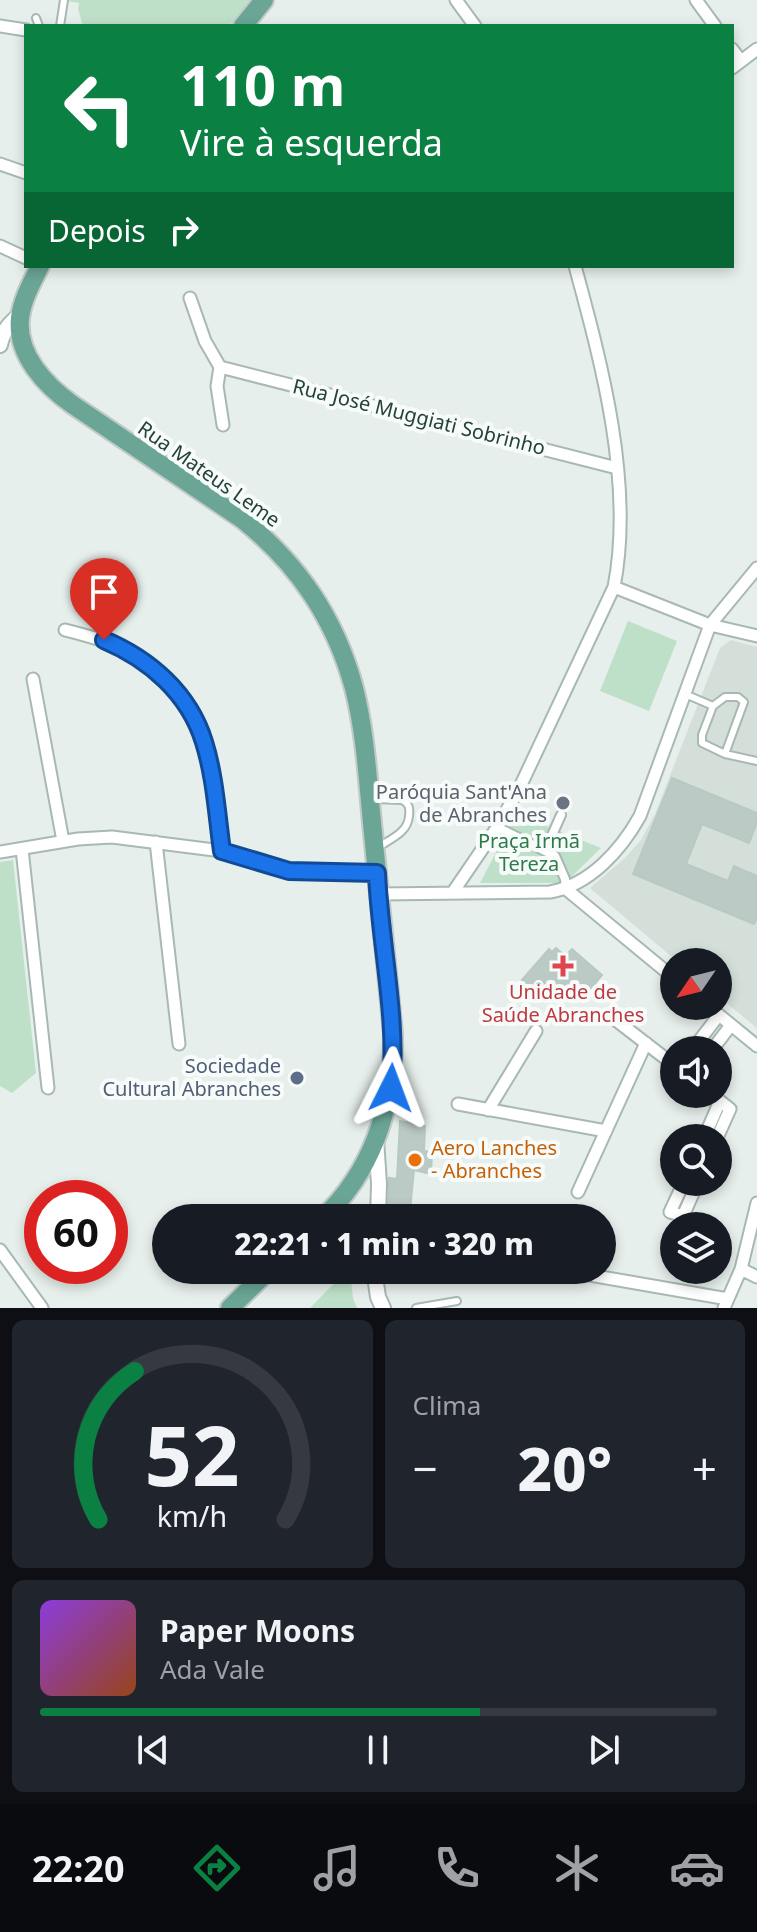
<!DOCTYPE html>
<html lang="pt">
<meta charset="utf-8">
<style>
:root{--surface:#171b24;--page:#20242c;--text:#f1f3f6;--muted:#9ea1a6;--line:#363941;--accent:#0b8043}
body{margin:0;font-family:"Noto Sans",sans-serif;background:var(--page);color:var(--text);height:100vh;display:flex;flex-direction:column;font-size:30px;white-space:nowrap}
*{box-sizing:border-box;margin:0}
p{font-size:26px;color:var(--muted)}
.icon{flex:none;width:44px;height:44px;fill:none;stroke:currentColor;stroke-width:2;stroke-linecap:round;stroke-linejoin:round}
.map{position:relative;height:1308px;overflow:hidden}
.panel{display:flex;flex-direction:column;gap:12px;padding:12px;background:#0d0f14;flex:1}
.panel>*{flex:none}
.hud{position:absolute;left:24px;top:24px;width:710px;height:244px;border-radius:0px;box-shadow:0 4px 12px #0003;background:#0b8043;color:#fff;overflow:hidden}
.needle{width:52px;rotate:235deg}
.fabs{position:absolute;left:660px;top:948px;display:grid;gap:16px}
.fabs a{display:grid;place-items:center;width:72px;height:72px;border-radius:50%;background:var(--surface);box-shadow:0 4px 12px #0003;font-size:40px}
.speed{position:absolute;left:24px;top:1180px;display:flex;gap:16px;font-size:40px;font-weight:700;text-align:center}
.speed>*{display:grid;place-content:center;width:104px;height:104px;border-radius:50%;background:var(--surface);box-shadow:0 4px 12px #0003;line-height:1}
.speed .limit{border:12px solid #d22;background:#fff;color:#111}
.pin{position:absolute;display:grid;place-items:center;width:68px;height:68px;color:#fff;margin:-82px -34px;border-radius:50% 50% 50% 0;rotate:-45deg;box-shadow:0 0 8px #0007}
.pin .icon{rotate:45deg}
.me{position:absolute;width:88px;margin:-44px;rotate:3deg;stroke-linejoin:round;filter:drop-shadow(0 0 6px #0008)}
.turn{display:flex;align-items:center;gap:28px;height:168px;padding:0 24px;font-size:36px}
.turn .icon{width:104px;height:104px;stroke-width:2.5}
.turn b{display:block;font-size:56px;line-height:68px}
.then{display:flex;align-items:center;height:76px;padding:0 24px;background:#0003;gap:16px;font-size:30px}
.big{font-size:60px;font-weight:800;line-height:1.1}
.panel .widget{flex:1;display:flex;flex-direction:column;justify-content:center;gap:12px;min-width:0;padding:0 28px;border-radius:12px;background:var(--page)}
.panel .dial{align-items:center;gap:0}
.dial svg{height:208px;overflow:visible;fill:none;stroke:var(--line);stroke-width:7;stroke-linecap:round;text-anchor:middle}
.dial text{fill:var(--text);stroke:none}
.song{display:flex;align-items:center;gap:24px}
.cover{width:96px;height:96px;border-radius:12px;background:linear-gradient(135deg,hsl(270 70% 55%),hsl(20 70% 35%))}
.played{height:8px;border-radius:4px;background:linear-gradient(90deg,var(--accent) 65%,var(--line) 65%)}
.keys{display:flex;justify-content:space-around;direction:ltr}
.heat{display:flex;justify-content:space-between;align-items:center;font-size:44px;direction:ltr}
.panel .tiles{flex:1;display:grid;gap:12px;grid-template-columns:1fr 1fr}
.widget:last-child{grid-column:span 2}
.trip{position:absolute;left:152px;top:1204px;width:464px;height:80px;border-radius:40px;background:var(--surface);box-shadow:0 4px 12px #0003;font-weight:800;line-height:80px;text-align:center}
.tab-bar{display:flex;height:128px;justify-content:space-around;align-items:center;background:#090b0e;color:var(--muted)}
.tab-bar .icon{width:56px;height:56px}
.tab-bar .selected{color:var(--accent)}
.tab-bar b{font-size:36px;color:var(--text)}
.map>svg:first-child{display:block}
.built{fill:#d4dfda}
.green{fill:#bfe0c8}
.building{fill:#bbcac4;stroke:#b8c9c2;stroke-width:2}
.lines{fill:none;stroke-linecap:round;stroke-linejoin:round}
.service-casing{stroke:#a8b8b2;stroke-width:10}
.pedestrian-casing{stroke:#a8b8b2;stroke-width:12}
.minor-casing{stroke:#a8b8b2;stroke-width:15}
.tertiary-casing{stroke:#a8b8b2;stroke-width:18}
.primary-casing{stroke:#c2cac8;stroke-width:22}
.service{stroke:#fff;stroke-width:6}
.pedestrian{stroke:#fff;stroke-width:8}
.minor{stroke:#fff;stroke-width:11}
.tertiary{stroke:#fff;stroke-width:14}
.primary{stroke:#6aa596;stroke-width:18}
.route-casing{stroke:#114b97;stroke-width:20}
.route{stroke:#1a73e8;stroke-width:14}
.worship-dot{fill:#6b7280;stroke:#f7fbf9;stroke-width:3}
.health-dot{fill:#e0444e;stroke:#f7fbf9;stroke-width:3}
.service-dot{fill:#5c6f8a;stroke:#f7fbf9;stroke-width:3}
.food-dot{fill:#e8710a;stroke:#f7fbf9;stroke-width:3}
.labels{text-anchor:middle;stroke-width:8;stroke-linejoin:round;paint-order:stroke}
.street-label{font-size:20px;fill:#24423a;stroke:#f7fbf9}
.worship-label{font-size:20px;fill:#5b616d;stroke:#f7fbf9;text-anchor:end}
.park-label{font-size:20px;fill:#2d7a4b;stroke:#f7fbf9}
.health-label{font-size:20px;fill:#be3a42;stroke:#f7fbf9}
.service-label{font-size:20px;fill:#4e5e75;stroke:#f7fbf9;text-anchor:end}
.food-label{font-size:20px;fill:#c56008;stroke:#f7fbf9;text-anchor:start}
</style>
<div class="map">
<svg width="757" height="1308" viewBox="0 0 757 1308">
<rect width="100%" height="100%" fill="#e6efeb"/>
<!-- built -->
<path class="built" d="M731,640L757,647V1028L718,996V962H678L590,888L625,858L641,840L655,814L720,648Z"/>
<!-- green -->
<path class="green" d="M61,0H252L241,16L228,26H83L78,9L79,3Z
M628,621L677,641L649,711L600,691Z
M516,814L601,848L565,883H480Z
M13,860L36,1073L12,1093L0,1086V862Z
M347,1270H350L353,1298L357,1308H310Z"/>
<!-- building -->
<path class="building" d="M672,778L757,813V822L749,843L702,824L686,864L728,881L734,866L757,876V918L754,924L633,874Z
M556,948L565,956L572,949L602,975L586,994L580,989L574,995L563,985L559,990L555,987L544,1000L522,980L549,949L552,952Z
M400,1121L425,1126L424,1151L432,1152L431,1174L414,1170L410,1210L388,1207L389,1178L397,1179Z"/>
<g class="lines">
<defs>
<path id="service" d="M36,18L39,26
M60,26L64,0
M685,694L713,706L702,735V743L725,754L757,761
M713,706L725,697H738L744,702L725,754
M373,799L402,800C409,804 410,807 409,816C408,833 390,839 377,848
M181,1270L187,1275L200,1270
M416,1308L457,1301"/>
<path id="pedestrian" d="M497,827L555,856L565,879L566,889
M545,851L561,815"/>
<path id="minor" d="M456,0L475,26
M696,0L715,26
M0,26L26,30
M732,49L741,61
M732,68L757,49
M0,164L26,173
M0,246L26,258
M190,298L205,341L220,367L217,386L223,425
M220,367L617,468
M614,587L710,625L757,636
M65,630C85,635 105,640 124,649C160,667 191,702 204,741C215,776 217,815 222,851
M33,679L63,841
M156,842L179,1044
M22,849L48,1088
M0,852L78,839L112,837L222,851L289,871L377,873
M566,889L674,978
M453,892L496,829L519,789L614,587C634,485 602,365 575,266
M379,894L550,892C590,885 621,850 640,816L710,625L757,568
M708,1006L757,1046
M617,1021L674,1065
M692,1050L719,1015
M712,1050L731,1025
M711,1094L730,1109L717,1138
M458,1104L606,1131
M488,1110L536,1031
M704,1138L720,1101
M684,1182L670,1212L683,1216L698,1182
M578,1192L646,1043
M0,1250L42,1308
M741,1269L757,1277
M561,1270L728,1299
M724,1308L741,1269L757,1203"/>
<path id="tertiary" d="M0,345C3,330 10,323 21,314
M376,1139L379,1184L378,1218
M374,1270L378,1297L383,1308"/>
<path id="primary" d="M243,26L264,0
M40,266C32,282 22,300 20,318C16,355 46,386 73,405L242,519C298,564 335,618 354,688C366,735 368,785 373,833C379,899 386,966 393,1033C394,1103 375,1168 323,1218
M230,1308L269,1270"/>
</defs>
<!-- service casing -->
<use href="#service" class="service-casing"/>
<!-- pedestrian casing -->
<use href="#pedestrian" class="pedestrian-casing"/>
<!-- minor casing -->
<use href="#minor" class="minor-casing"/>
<!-- tertiary casing -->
<use href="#tertiary" class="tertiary-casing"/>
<!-- primary casing -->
<use href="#primary" class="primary-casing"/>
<!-- service -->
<use href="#service" class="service"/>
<!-- pedestrian -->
<use href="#pedestrian" class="pedestrian"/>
<!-- minor -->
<use href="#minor" class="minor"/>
<!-- tertiary -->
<use href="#tertiary" class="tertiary"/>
<!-- primary -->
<use href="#primary" class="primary"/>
</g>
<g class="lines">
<defs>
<path id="route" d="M104,640C149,659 189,693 204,742C215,777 217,815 222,851L289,871L377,873C380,945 398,1016 391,1088"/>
</defs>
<!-- route casing -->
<use href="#route" class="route-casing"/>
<!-- route -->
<use href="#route" class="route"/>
</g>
<!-- markers -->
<circle class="worship-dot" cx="563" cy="803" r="8"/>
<path class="health-dot" d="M559 954h8v8h8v8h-8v8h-8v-8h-8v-8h8z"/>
<circle class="service-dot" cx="297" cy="1078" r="8"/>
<circle class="food-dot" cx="415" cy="1160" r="8"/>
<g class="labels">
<!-- street labels -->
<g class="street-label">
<text transform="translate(419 417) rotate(14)" y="7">Rua José Muggiati Sobrinho</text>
<text transform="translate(209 474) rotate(35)" y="7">Rua Mateus Leme</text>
</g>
<!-- worship labels -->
<g class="worship-label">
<text x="547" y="799">Paróquia Sant'Ana<tspan x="547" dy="23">de Abranches</tspan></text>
</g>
<!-- park labels -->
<g class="park-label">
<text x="529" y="848">Praça Irmã<tspan x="529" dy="23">Tereza</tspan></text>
</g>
<!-- health labels -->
<g class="health-label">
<text x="563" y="999">Unidade de<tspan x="563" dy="23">Saúde Abranches</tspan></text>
</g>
<!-- service labels -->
<g class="service-label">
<text x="281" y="1073">Sociedade<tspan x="281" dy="23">Cultural Abranches</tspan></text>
</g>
<!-- food labels -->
<g class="food-label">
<text x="431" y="1155">Aero Lanches<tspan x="431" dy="23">- Abranches</tspan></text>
</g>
</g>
</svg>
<div class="fabs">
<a><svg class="needle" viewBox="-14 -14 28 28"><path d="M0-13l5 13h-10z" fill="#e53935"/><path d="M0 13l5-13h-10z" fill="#9ea1a6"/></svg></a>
<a><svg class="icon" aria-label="sound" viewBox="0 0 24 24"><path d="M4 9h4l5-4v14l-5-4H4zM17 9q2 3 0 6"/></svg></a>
<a><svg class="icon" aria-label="search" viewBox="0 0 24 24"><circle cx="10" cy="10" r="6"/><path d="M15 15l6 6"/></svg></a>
<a><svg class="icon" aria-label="layers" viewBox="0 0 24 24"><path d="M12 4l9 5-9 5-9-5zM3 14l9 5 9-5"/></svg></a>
</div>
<div class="speed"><div class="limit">60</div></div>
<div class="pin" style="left:104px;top:640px;background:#d93025"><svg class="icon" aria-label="arrive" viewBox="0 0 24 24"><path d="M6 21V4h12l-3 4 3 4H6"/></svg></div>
<svg class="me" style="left:391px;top:1088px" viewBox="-20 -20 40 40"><path d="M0-17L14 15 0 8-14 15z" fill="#1a73e8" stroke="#fff" stroke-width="4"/></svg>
<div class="trip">22:21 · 1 min · 320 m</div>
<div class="hud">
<div class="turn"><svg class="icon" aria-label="left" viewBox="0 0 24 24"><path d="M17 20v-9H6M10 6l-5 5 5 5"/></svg><div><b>110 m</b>Vire à esquerda</div></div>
<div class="then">Depois<svg class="icon" aria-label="right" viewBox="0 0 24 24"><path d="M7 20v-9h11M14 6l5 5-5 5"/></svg></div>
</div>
</div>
<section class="panel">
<div class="tiles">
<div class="widget dial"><svg viewBox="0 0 100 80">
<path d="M14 69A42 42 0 1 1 86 69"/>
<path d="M14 69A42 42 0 0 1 28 12" stroke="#0b8043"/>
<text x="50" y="56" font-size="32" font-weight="700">52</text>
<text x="50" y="72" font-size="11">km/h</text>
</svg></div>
<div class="widget"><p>Clima</p>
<div class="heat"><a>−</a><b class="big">20°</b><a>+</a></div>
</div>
<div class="widget">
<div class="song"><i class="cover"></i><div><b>Paper Moons</b><p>Ada Vale</p></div></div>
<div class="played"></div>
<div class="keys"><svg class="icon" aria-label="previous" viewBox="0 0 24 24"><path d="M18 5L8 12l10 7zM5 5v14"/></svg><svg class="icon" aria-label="pause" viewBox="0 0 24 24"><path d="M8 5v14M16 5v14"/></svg><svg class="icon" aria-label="next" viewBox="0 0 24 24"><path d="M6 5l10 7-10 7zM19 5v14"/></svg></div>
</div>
</div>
</section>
<nav class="tab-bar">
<b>22:20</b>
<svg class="icon selected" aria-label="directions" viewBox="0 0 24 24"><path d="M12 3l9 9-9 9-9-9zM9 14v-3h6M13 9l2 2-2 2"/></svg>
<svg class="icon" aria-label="music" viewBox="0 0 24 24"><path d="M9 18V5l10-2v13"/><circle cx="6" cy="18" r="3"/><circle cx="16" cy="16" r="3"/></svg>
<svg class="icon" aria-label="phone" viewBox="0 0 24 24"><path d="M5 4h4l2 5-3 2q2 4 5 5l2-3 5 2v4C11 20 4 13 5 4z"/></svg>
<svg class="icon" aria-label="climate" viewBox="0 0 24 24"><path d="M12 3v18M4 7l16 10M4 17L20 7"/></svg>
<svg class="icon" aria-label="car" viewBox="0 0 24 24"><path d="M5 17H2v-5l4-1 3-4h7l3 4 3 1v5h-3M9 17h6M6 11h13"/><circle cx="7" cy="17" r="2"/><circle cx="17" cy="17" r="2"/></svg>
</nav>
